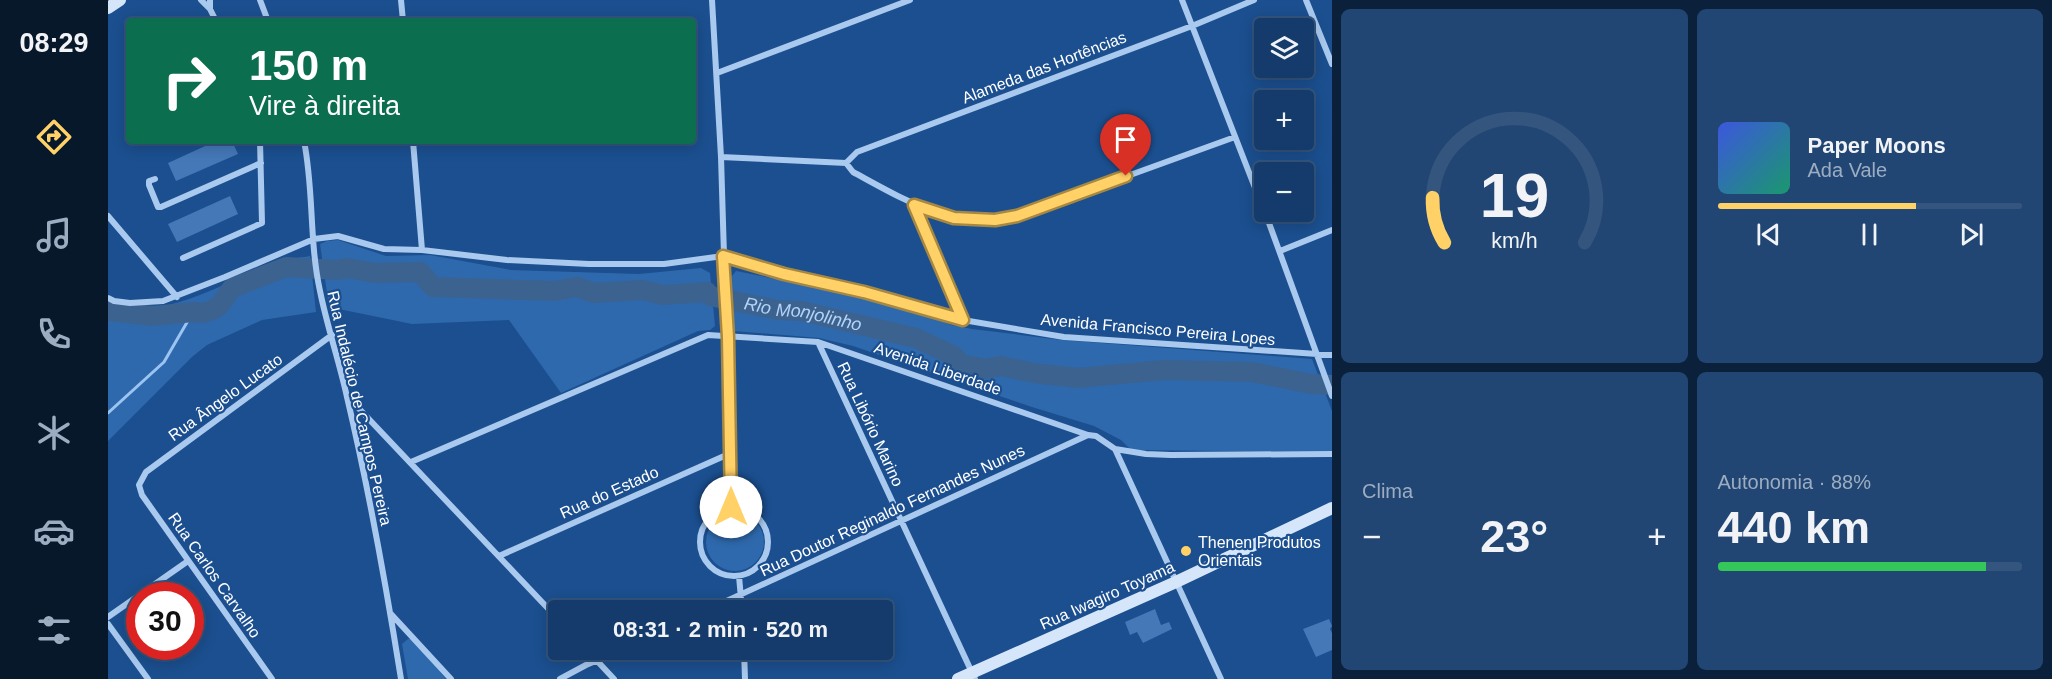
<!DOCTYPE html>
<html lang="pt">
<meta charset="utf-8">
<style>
:root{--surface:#143b6b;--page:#214673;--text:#f1f3f6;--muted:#9dadc1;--line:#33557e;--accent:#ffd166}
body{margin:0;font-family:Helvetica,sans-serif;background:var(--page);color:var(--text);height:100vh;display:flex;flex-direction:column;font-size:22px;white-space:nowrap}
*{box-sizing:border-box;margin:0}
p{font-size:20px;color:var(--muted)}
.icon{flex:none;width:33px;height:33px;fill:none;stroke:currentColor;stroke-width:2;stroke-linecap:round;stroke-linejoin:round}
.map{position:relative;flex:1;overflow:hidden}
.details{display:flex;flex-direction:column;gap:9px;padding:9px;background:#0b203b;width:720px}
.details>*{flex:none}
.hud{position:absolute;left:18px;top:18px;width:570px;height:126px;border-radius:6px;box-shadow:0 3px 15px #0003,0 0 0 2px var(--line);background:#0b6e4f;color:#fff;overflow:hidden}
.buttons{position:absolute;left:1146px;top:18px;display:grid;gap:12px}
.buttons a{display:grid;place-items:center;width:60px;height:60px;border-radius:6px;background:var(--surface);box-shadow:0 3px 15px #0003,0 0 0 2px var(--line);font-size:30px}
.speed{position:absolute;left:18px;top:582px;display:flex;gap:12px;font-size:30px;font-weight:700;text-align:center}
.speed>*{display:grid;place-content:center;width:78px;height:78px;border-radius:50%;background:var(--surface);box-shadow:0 3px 15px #0003,0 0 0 2px var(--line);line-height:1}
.speed .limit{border:9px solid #d22;background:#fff;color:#111}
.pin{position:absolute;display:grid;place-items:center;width:51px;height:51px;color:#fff;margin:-62px -26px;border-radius:50% 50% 50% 0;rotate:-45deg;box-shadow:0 0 6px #0007}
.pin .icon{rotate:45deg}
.me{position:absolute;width:66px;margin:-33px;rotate:0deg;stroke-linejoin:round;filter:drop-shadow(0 0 4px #0008)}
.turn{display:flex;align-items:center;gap:21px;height:126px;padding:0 24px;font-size:27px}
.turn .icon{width:78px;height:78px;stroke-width:2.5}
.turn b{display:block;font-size:42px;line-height:51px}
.big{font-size:45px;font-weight:800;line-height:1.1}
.details .card{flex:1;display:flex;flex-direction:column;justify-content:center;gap:9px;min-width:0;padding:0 21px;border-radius:9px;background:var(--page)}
.details .dial{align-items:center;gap:0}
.dial svg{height:156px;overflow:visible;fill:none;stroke:var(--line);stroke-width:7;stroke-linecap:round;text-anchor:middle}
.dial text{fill:var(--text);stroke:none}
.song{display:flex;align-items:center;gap:18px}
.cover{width:72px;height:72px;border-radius:9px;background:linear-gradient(135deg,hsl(230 70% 55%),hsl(160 70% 35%))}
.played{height:6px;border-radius:3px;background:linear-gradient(90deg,var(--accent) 65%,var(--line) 65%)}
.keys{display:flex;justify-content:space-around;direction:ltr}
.heat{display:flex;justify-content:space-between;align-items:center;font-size:33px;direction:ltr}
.charge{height:9px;border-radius:4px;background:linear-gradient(90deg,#34c759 88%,var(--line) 0)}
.details .tiles{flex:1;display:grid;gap:9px;grid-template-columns:repeat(2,1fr)}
.trip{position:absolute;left:440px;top:600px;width:345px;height:60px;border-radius:6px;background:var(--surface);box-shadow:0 3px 15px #0003,0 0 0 2px var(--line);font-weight:800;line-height:60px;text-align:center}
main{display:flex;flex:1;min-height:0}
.menu{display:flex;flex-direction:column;width:108px;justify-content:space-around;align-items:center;background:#08182b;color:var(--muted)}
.menu .icon{width:42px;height:42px}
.menu .active{color:var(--accent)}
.menu b{font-size:27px;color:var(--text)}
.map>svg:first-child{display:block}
.green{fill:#2e69ad}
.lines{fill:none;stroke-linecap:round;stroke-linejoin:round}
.stream{stroke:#9cc4f0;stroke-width:3}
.river{stroke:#3c6290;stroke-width:20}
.building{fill:#4478b7}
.street{stroke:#a9c9ee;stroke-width:6}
.secondary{stroke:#d6e6fa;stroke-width:12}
.route-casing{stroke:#a68842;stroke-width:15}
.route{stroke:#ffd166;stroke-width:10}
.poi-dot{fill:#ffd166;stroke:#1b4f8f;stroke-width:2}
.labels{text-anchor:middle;stroke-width:4.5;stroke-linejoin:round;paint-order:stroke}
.street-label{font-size:16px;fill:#fff;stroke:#1b4f8f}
.poi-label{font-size:16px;fill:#fff;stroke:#1b4f8f;text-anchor:start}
.water-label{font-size:18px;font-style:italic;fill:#b5d3f5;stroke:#1b4f8f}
</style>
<main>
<nav class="menu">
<b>08:29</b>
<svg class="icon active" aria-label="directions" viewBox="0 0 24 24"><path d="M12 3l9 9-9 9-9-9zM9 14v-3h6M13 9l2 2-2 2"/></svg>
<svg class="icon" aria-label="music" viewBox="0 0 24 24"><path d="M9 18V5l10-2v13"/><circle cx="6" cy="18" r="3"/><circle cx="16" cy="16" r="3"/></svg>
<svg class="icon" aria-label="phone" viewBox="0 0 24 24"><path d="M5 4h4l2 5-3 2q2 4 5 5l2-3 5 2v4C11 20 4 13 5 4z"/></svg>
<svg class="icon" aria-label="climate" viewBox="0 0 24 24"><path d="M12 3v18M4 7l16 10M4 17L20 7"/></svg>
<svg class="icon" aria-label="car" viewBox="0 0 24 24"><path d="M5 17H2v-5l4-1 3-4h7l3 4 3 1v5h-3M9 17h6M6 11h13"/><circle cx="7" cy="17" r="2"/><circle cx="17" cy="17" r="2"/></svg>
<svg class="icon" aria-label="filters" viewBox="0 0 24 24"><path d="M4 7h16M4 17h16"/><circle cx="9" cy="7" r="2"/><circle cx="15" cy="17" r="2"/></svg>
</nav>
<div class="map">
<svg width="1224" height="679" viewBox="0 0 1224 679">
<rect width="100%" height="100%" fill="#1b4f8f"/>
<!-- green -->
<path class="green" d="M230,240L278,256L322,255L403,270L531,274L593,268L602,273L607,326L602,330L590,331L453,393L401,320L304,324L221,307L212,244L219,241Z
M202,256L208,312L154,320L99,345L85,356L0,441V305C52,323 121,280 169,262C180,258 191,258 202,256Z
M628,271L724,290L805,309L843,325L864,329L954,340L1204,359L1224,411V452L1025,450L1021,448L1013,440L986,426L924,407L745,346L711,338L625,331L624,276Z
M598 542a29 29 0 1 1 58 0a29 29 0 1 1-58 0Z
M300,639H305L338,679H300L294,644Z"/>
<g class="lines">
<!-- stream -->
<path class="stream" d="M0,413L56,362L85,312"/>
<!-- river -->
<path class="river" id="s1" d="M0,311L45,316L85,312L95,313L105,310L112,305L124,288L178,267L230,270L239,268L267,273L312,272L325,287L446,291L469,287L486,293L534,290L555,295L599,292L602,296L670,310L693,311L808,338L846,356L853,364L878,369L893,366L926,373L969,378L1056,370L1144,372L1203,384L1224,385"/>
</g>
<!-- building -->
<path class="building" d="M108,141H124L130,154L68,181L60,163Z
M122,196L130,214L69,242L60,224Z
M1047,609L1053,625L1061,622L1064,629L1035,643L1029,632L1022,635L1017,622Z
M1221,619L1224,626L1222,629L1224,633V650L1208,657L1195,629Z"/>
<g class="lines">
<!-- street -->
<path class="street" d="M93,0L102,9
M102,0V9L108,21
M152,0L160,21
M293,0L295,21
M604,0L613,157L618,321L620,337L623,507
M1074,0L1156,211
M1198,0L1224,64
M609,73L802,0
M196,141C206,190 201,241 212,291C219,326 231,361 239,397C261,490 278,585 293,679
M305,141L314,250
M613,157L738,163L745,172C802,203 841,228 909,216L1127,137
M738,163L749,152L1084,26L1146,0
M47,179L41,181V185L50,207H53L153,163
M806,205L855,320
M1157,212L1224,396
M0,216L69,297
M1172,251L1224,230
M75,258L154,223L152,141
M0,298L6,301L22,303L55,301L117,277L206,239L230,236L276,249L314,250L399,260L481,264H556L615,256L676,274L756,292L855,320L956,337L1224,355
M710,342L867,679
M240,397L450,619
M1007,449L1113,679
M303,462L600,335L710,342L980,435L988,436L1007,449L1038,454L1063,455L1224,454
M592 542a34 34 0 1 1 68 0a34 34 0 1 1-68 0Z
M391,556L623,453
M631,576L634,610
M599,610L980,435
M283,614L343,679
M0,617L80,561
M0,624L40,679
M479,650L506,679
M636,650L637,679
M164,679L34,495L31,485L38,472L224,335
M452,679L478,665L514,650"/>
<!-- secondary -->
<path class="secondary" d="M0,8L12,0
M850,679L1068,582L1224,508"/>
</g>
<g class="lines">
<defs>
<path id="route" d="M623,507L620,337L615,256L676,274L756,292L855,320L806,205L846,218L887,220L909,216L1018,176"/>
</defs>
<!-- route casing -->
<use href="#route" class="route-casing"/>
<!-- route -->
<use href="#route" class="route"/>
</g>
<!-- markers -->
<circle class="poi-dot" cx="1078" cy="551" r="6"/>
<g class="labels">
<!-- street labels -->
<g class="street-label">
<text transform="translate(936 67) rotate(-21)" y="6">Alameda das Hortências</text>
<text transform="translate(1050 329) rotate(5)" y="6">Avenida Francisco Pereira Lopes</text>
<text transform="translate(830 368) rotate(19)" y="6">Avenida Liberdade</text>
<text transform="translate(117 397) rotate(-36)" y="6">Rua Ângelo Lucato</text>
<text transform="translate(252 408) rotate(77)" y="6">Rua Indalécio de Campos Pereira</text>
<text transform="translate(763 424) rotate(65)" y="6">Rua Libório Marino</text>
<text transform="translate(501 492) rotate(-24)" y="6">Rua do Estado</text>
<text transform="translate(784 510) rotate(-25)" y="6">Rua Doutor Reginaldo Fernandes Nunes</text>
<text transform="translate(107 575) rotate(55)" y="6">Rua Carlos Carvalho</text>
<text transform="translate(999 595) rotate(-24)" y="6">Rua Iwagiro Toyama</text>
</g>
<!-- poi labels -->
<g class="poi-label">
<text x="1090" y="548">Thenen Produtos<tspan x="1090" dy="18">Orientais</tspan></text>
</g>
<!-- water labels -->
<g class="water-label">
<text dy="6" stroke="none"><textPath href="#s1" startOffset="724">Rio Monjolinho</textPath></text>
</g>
</g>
</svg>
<div class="buttons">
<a><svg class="icon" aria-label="layers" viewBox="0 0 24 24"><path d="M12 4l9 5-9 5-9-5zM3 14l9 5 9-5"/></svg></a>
<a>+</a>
<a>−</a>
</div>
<div class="speed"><div class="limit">30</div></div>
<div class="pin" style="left:1018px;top:176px;background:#d93025"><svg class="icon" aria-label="arrive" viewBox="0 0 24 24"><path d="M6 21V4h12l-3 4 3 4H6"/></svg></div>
<svg class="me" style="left:623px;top:507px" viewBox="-20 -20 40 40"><circle r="19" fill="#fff"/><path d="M0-13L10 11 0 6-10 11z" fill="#ffd166"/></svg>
<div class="trip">08:31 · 2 min · 520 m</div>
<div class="hud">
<div class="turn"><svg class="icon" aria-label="right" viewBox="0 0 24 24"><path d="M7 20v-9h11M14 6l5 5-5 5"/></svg><div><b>150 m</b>Vire à direita</div></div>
</div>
</div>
<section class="details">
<div class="tiles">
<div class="card dial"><svg viewBox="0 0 100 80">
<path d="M14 69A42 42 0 1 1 86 69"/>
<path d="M14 69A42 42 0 0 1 8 46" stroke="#ffd166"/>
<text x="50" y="56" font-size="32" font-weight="700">19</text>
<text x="50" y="72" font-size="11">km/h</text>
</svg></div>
<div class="card">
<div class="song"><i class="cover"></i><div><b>Paper Moons</b><p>Ada Vale</p></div></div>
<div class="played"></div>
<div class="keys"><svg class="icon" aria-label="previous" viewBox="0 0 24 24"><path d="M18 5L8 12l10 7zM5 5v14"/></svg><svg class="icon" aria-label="pause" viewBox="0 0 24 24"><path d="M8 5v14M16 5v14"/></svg><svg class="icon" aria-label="next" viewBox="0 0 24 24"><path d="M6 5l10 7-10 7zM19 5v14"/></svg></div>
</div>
<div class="card"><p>Clima</p>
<div class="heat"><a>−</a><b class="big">23°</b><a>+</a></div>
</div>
<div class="card"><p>Autonomia · 88%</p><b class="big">440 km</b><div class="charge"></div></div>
</div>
</section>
</main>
